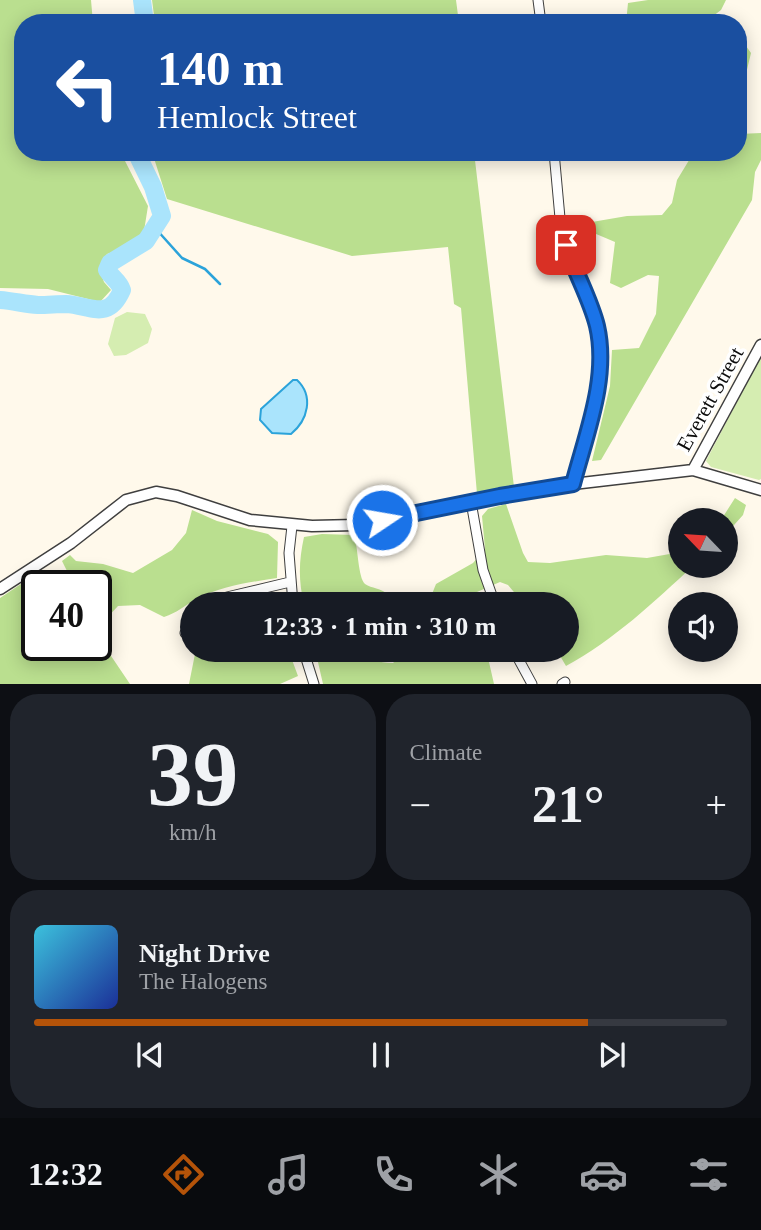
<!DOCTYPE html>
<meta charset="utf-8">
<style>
:root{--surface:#171b24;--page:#20242c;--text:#f1f3f6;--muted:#9ea1a6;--line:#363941;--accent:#b45309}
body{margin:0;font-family:Georgia,serif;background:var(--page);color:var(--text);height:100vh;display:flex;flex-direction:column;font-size:26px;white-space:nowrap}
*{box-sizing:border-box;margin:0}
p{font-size:23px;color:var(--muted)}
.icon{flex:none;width:38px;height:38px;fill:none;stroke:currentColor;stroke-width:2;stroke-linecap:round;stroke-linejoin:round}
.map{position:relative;height:684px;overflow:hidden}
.sheet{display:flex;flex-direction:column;gap:10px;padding:10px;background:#0d0f14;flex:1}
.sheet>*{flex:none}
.guide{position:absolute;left:14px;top:14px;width:733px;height:147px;border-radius:28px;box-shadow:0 4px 18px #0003;background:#1a4fa0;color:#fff;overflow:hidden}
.needle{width:46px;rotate:295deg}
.controls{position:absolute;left:668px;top:508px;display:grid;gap:14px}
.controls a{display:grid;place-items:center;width:70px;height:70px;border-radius:50%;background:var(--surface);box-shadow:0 4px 18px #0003;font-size:35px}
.speed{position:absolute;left:21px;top:570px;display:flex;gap:14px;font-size:35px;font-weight:700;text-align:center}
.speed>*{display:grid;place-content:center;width:91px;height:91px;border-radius:50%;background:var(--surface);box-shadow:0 4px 18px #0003;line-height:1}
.speed .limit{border:4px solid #111;border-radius:10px;background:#fff;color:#111}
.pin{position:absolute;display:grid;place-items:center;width:60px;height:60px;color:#fff;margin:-30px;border-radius:14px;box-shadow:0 4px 10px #0006}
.me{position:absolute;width:77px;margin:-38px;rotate:78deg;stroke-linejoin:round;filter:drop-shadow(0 0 5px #0008)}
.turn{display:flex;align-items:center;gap:24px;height:147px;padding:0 28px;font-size:32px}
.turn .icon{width:91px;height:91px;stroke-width:2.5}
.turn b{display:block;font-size:49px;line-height:60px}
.big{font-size:52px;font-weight:700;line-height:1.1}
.sheet .card{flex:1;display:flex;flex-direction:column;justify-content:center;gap:10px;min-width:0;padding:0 24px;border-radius:28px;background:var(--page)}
.sheet .dial{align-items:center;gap:0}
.dial b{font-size:91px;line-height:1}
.song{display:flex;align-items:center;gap:21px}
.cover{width:84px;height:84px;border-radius:10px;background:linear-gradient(135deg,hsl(190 70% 55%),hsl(230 70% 35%))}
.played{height:7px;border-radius:4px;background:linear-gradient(90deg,var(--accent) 80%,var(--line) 80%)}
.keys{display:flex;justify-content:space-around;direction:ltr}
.heat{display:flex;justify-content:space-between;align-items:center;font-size:38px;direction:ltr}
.sheet .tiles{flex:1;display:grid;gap:10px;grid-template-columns:1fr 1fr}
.card:last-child{grid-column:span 2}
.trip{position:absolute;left:180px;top:592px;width:399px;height:70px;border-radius:35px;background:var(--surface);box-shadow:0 4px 18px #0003;font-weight:700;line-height:70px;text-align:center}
.dock{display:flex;height:112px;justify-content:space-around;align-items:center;background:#090b0e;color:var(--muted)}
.dock .icon{width:49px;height:49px}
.dock .selected{color:var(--accent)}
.dock b{font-size:32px;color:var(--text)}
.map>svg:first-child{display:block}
.green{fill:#d5edb1}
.forest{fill:#badf8f}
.water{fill:#aae4fc;stroke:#2ba3da;stroke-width:2}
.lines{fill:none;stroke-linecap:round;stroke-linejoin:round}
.stream{stroke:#2ba3da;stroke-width:2.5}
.river{stroke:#aae4fc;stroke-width:18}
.minor-casing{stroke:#3f3f3f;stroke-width:11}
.tertiary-casing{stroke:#3f3f3f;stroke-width:13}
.minor{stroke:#fff;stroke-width:9}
.tertiary{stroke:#fff;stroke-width:10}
.route-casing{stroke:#114b97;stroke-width:18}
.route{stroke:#1a73e8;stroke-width:12}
.labels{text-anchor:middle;stroke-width:7;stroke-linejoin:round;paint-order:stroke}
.street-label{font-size:21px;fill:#0c0c0c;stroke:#fff}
</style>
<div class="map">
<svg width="761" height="684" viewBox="0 0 761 684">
<rect width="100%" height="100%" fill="#fff9eb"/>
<!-- green -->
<path class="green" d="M127,312L145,314L152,329L148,343L126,355L114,356L108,344L115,318Z
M761,356V479L759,480L711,467L706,461Z"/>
<!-- forest -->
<path class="forest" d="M0,0H91L93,23H23V152H123L125,161L148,206L144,231L125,248L107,254L99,268L104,282L111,290L100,302L48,289L0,288Z
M152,0H456L459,23H155Z
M648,0H726L721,10L704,23H626L628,3Z
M739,45L746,46L751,53L739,103Z
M761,133V160L755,172L752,200L601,460L592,461L610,386L612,350L639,348L656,314L659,276L648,275L621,288L610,283L615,242L582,228L586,223L627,216L662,215L672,203L677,180L694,152H738L739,134Z
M152,152H474L514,487L477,494L461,308L454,304L448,247L352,256L167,199Z
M735,498L746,505L743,515L726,534V520H721Z
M506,504L523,553L528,562L550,563L606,555L647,558L681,552V565H694C654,602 614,640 566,666L556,649H567V604H524L508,585L500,582L477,592L475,604H428L436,584L473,563L485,549L482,516L488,509Z
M192,510L217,521L268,534L278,542L277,578C251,582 221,586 197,599C185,605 177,613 164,617L140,605L118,606L104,621L107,650L130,684H0V598L27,580L37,595V646H96V586H72L74,585L62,561L70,555L76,561L103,564L133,573L172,550L186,533Z
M322,534L354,535C358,546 358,578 365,584C372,589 380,587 390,596L387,604H304C298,580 299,560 304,537Z
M196,649H224L244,655L250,649H288L298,676L280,684H189Z
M315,649H358C368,660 379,663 393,663L407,649H486L494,684H323Z"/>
<!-- water -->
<path class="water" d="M293,380H297C314,396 308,420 291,434L272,433L260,420L261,409Z"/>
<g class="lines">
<!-- stream -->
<path class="stream" d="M156,229L182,258L205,269L220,284"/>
<!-- river -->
<path class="river" d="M142,0L145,23
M0,300C13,301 25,304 38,305C48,305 57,304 66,304C90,305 108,322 122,290C119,281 112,278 107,270L110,263L146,241L162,216L153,187L136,152"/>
<defs>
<path id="minor" d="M538,0L541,23
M554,152L561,229L597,327L601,361L593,407L573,484
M471,502L483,570L495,604
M292,526L289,553L293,604
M214,604L227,597L290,582
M185,633L192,624
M303,649L314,684
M513,649L532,684
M562,684L565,682"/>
<path id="tertiary" d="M693,470L761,345
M0,589L71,543L126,500L156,492L177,496L250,520L312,526L356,525L515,493L573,484L693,470L761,490"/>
</defs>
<!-- minor casing -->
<use href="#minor" class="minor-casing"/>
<!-- tertiary casing -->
<use href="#tertiary" class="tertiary-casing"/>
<!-- minor -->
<use href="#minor" class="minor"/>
<!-- tertiary -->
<use href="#tertiary" class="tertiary"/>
</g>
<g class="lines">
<defs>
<path id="route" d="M382,520L500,496L573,484C586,434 609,378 597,326C590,298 575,273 566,245"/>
</defs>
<!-- route casing -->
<use href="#route" class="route-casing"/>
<!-- route -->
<use href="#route" class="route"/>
</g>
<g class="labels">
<!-- street labels -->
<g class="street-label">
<text transform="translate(710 399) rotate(-61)" y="7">Everett Street</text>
</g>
</g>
</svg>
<div class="controls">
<a><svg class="needle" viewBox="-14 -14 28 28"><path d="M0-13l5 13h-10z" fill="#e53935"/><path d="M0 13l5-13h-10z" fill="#9ea1a6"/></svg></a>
<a><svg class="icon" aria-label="sound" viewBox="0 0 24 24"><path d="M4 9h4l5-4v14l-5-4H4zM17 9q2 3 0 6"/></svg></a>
</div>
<div class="speed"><div class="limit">40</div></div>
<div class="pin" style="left:566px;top:245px;background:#d93025"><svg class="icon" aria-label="arrive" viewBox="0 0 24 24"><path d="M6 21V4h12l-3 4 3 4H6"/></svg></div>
<svg class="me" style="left:382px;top:520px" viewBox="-20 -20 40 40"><circle r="17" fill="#1a73e8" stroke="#fff" stroke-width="3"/><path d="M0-11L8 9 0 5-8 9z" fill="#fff"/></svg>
<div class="trip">12:33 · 1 min · 310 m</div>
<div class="guide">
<div class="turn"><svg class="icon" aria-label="left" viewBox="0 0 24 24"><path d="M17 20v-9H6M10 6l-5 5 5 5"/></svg><div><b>140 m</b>Hemlock Street</div></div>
</div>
</div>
<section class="sheet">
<div class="tiles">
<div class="card dial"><b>39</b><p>km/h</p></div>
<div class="card"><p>Climate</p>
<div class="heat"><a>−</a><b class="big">21°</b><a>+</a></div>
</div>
<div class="card">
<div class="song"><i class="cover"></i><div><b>Night Drive</b><p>The Halogens</p></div></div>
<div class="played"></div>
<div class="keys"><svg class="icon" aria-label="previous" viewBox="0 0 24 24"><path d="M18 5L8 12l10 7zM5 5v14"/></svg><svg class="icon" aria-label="pause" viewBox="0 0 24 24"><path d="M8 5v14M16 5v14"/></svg><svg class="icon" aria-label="next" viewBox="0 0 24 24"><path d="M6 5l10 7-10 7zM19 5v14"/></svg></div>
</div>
</div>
</section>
<nav class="dock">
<b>12:32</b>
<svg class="icon selected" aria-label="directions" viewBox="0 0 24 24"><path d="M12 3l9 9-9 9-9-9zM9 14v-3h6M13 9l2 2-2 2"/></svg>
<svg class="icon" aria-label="music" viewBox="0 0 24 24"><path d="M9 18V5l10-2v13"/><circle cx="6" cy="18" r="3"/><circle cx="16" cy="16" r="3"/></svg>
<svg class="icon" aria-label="phone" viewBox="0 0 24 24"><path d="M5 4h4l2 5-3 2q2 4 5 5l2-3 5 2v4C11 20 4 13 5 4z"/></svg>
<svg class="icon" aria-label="climate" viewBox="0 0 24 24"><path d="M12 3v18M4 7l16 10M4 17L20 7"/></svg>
<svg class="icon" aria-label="car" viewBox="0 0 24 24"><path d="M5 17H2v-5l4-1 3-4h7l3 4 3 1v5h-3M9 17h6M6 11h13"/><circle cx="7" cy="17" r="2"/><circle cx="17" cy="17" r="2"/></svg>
<svg class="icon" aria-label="filters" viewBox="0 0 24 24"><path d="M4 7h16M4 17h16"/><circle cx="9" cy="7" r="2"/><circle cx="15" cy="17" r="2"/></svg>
</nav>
